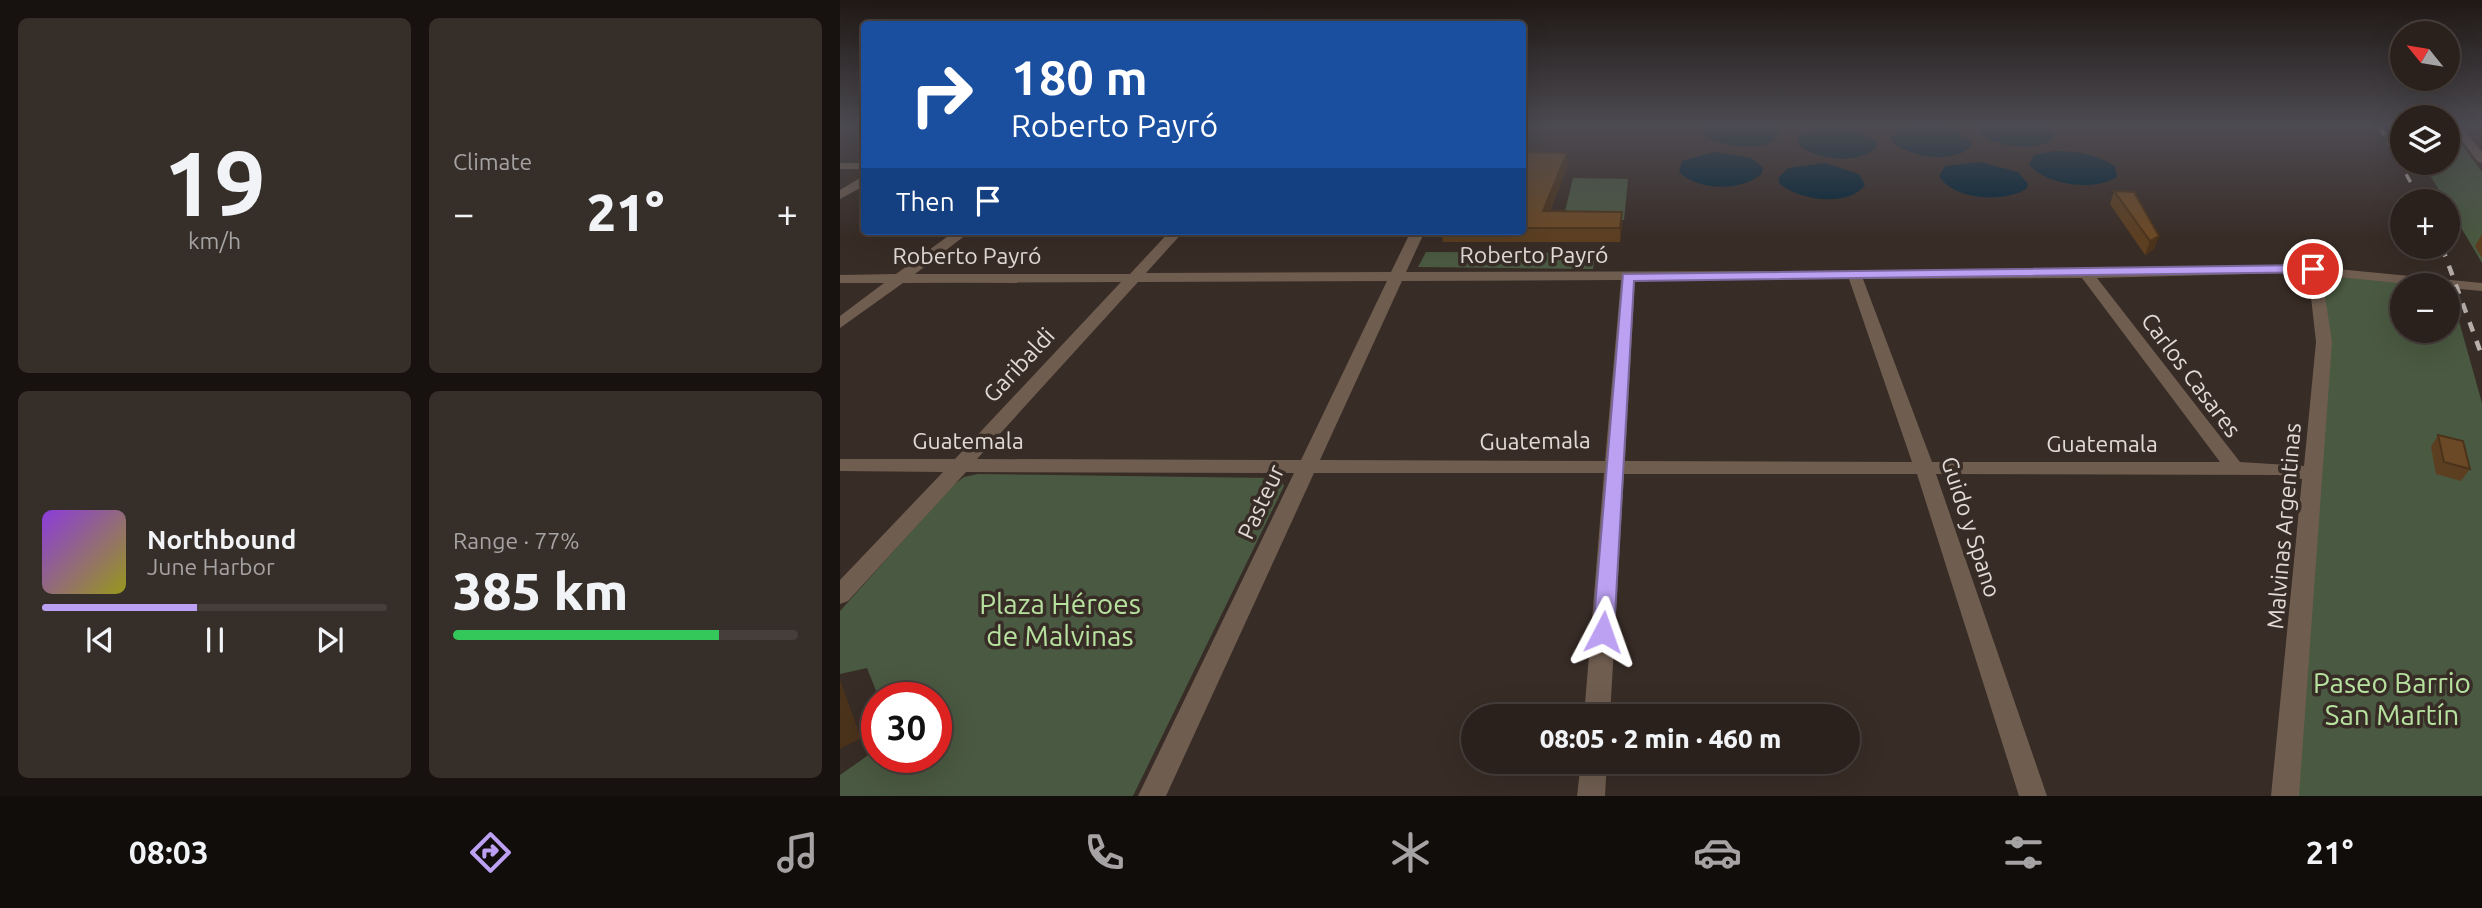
<!DOCTYPE html>
<meta charset="utf-8">
<style>
:root{--surface:#2a211c;--page:#362e29;--text:#f1f3f6;--muted:#a5a3a3;--line:#463e3b;--accent:#bca0f2}
body{margin:0;font-family:Ubuntu,sans-serif;background:var(--page);color:var(--text);height:100vh;display:flex;flex-direction:column;font-size:26px;white-space:nowrap}
*{box-sizing:border-box;margin:0}
p{font-size:23px;color:var(--muted)}
.icon{flex:none;width:38px;height:38px;fill:none;stroke:currentColor;stroke-width:2;stroke-linecap:round;stroke-linejoin:round}
.map{position:relative;flex:1;overflow:hidden}
.details{display:flex;flex-direction:column;gap:18px;padding:18px;background:#17120f;width:840px}
.details>*{flex:none}
.guide{position:absolute;left:21px;top:21px;width:665px;height:214px;border-radius:7px;box-shadow:0 7px 28px #0002,0 0 0 2px var(--line);background:#1a4fa0;color:#fff;overflow:hidden}
.needle{width:46px;rotate:300deg}
.controls{position:absolute;left:1550px;top:21px;display:grid;gap:14px}
.controls a{display:grid;place-items:center;width:70px;height:70px;border-radius:50%;background:var(--surface);box-shadow:0 7px 28px #0002,0 0 0 2px var(--line);font-size:35px}
.speed{position:absolute;left:21px;top:682px;display:flex;gap:14px;font-size:35px;font-weight:700;text-align:center}
.speed>*{display:grid;place-content:center;width:91px;height:91px;border-radius:50%;background:var(--surface);box-shadow:0 7px 28px #0002,0 0 0 2px var(--line);line-height:1}
.speed .limit{border:10px solid #d22;background:#fff;color:#111}
.pin{position:absolute;display:grid;place-items:center;width:60px;height:60px;color:#fff;margin:-30px;border:4px solid #fff;border-radius:50%;box-shadow:0 2px 7px #0007}
.me{position:absolute;width:77px;margin:-38px;rotate:4deg;stroke-linejoin:round;filter:drop-shadow(0 0 5px #0008)}
.turn{display:flex;align-items:center;gap:24px;height:147px;padding:0 35px;font-size:32px}
.turn .icon{width:91px;height:91px;stroke-width:2.5}
.turn b{display:block;font-size:49px;line-height:60px}
.then{display:flex;align-items:center;height:66px;padding:0 35px;background:#0003;gap:14px;font-size:26px}
.big{font-size:52px;font-weight:800;line-height:1.1}
.details .tile{flex:1;display:flex;flex-direction:column;justify-content:center;gap:10px;min-width:0;padding:0 24px;border-radius:10px;background:var(--page)}
.details .dial{align-items:center;gap:0}
.dial b{font-size:91px;line-height:1}
.song{display:flex;align-items:center;gap:21px}
.cover{width:84px;height:84px;border-radius:10px;background:linear-gradient(135deg,hsl(270 70% 55%),hsl(60 70% 35%))}
.played{height:7px;border-radius:4px;background:linear-gradient(90deg,var(--accent) 45%,var(--line) 45%)}
.keys{display:flex;justify-content:space-around;direction:ltr}
.heat{display:flex;justify-content:space-between;align-items:center;font-size:38px;direction:ltr}
.charge{height:10px;border-radius:5px;background:linear-gradient(90deg,#34c759 77%,var(--line) 0)}
.details .tiles{flex:1;display:grid;gap:18px;grid-template-columns:repeat(2,1fr)}
.trip{position:absolute;left:621px;top:704px;width:399px;height:70px;border-radius:35px;background:var(--surface);box-shadow:0 7px 28px #0002,0 0 0 2px var(--line);font-weight:800;line-height:70px;text-align:center}
.dock{display:flex;height:112px;justify-content:space-around;align-items:center;background:#110d0b;color:var(--muted)}
.dock .icon{width:49px;height:49px}
.dock .on{color:var(--accent)}
.dock b{font-size:32px;color:var(--text)}
main{display:flex;flex:1;min-height:0}
.map>svg:first-child{display:block}
.green{fill:#4a5941}
.water{fill:#002437}
.lines{fill:none;stroke-linecap:round;stroke-linejoin:round}
.minor{fill:#6f5d50;fill-rule:evenodd}
.rail-far1{stroke:#b9b0ab;stroke-width:3.5;stroke-dasharray:9 9;stroke-linecap:butt}
.rail{stroke:#b9b0ab;stroke-width:4.5;stroke-dasharray:10 10;stroke-linecap:butt}
.wall{fill:#5c3f21}
.shaded-wall{fill:#4b331b}
.building{fill:#6b4926;stroke:#4b331b;stroke-width:2}
.route{fill:#bca0f2;stroke:#7a689d;stroke-width:2}
.labels{text-anchor:middle;stroke-width:7;stroke-linejoin:round;paint-order:stroke}
.street-label{font-size:23px;fill:#e2dad6;stroke:#382c26}
.near-park-label{font-size:28px;fill:#b6e19f;stroke:#382c26}
</style>
<main>
<section class="details">
<div class="tiles">
<div class="tile dial"><b>19</b><p>km/h</p></div>
<div class="tile"><p>Climate</p>
<div class="heat"><a>−</a><b class="big">21°</b><a>+</a></div>
</div>
<div class="tile">
<div class="song"><i class="cover"></i><div><b>Northbound</b><p>June Harbor</p></div></div>
<div class="played"></div>
<div class="keys"><svg class="icon" aria-label="previous" viewBox="0 0 24 24"><path d="M18 5L8 12l10 7zM5 5v14"/></svg><svg class="icon" aria-label="pause" viewBox="0 0 24 24"><path d="M8 5v14M16 5v14"/></svg><svg class="icon" aria-label="next" viewBox="0 0 24 24"><path d="M6 5l10 7-10 7zM19 5v14"/></svg></div>
</div>
<div class="tile"><p>Range · 77%</p><b class="big">385 km</b><div class="charge"></div></div>
</div>
</section>
<div class="map">
<svg width="1642" height="796" viewBox="0 0 1642 796">
<rect width="100%" height="100%" fill="#382c26"/>
<!-- green -->
<path class="green" d="M1609,127L1642,172V263L1583,163H1608Z
M733,178L788,179L784,220H723Z
M586,252L756,253L753,269L578,267Z
M1475,274L1592,285H1563V331H1608L1610,289L1642,403V796H1452L1467,628L1483,298Z
M138,474L435,478L442,481L444,486L293,796H0V775L37,749V758H96V698H39L27,668L0,674V611L113,485L124,477Z"/>
<!-- water -->
<path class="water" d="M864,127H936L940,131C935,155 878,147 863,134Z
M986,127L1023,132L1036,141L1037,146C1021,166 976,159 958,145L959,135Z
M1066,127C1085,125 1122,123 1132,145C1118,165 1062,158 1050,138L1057,130Z
M1135,127H1208L1216,135C1204,155 1143,147 1135,127Z
M1214,151C1236,151 1256,154 1275,166L1277,177C1254,192 1207,185 1189,165L1194,155Z
M874,152L911,158L923,168L922,173C903,192 858,191 839,172L842,161Z
M1140,162L1178,172L1188,184L1186,189C1163,203 1114,200 1099,176L1105,166Z
M985,163L1019,174L1025,185C1008,208 959,200 940,184L938,178L948,168Z"/>
<g class="lines">
<!-- minor -->
<path class="minor" d="M1612,127H1622L1642,152V163L1638,162Z
M0,163H24V169H0Z
M20,178H24V186L0,199V190Z
M115,231H131L75,274H290L330,231H344L306,273L551,272L571,231H585L566,272L1246,270L1456,265L1642,283V291L1608,288V285H1579L1468,274L1485,296L1492,342L1459,796H1431L1462,479L1438,475L1096,474L1207,796H1179L1077,474H784L770,716H744L764,473H474L326,796H298L454,473L126,472L8,601L0,604V580L103,472L0,471V459H115L281,282L63,283L0,328V316L44,283H0V275L56,274ZM1452,273L1471,297L1476,342L1464,466L1400,462L1257,278ZM1242,278L1380,462H1092L1023,279ZM1009,279L1072,462L785,461L795,280ZM781,280L765,461L480,460L562,281ZM547,281L461,460L137,459L298,282Z
M741,761H767L765,796H737Z"/>
<!-- rail-far1 -->
<path class="rail-far1" d="M1540,127L1581,201"/>
<!-- rail -->
<path class="rail" d="M1602,247L1642,356"/>
</g>
<!-- wall -->
<path class="wall" d="M682,152L728,165L710,211L782,226L780,242H603L601,231H682Z
M1274,191L1319,236L1314,249L1305,255L1270,204Z
M1642,234V258L1635,246Z
M1598,435L1630,469L1621,481L1596,474L1591,447Z"/>
<!-- shaded-wall -->
<path class="shaded-wall" d="M727,153L728,165L704,225L703,211Z
M782,212V226L780,242V228Z
M1319,236L1314,249L1305,255L1310,241Z
M0,680L21,738L0,749Z"/>
<!-- building -->
<path class="building" d="M682,152L727,153L703,211L782,212L780,228H682Z
M1274,191L1294,192L1319,236L1310,241Z
M1598,435L1623,441L1630,469L1604,462Z"/>
<!-- sky -->
<linearGradient id="sky" x2="0" y2="1"><stop stop-color="#1f1815"/><stop offset="0.53" stop-color="#4d4b52"/><stop offset="1" stop-color="#4d4b52" stop-opacity="0"/></linearGradient>
<rect width="1642" height="238" fill="url(#sky)"/>
<!-- route -->
<path class="route" d="M1473,265L1477,267V272L794,281L774,632L771,638L763,641L756,638L753,632L783,274Z"/>
<g class="labels">
<!-- street labels -->
<g class="street-label">
<text x="694" y="263">Roberto Payró</text>
<text x="127" y="264">Roberto Payró</text>
<text transform="translate(179 365) rotate(-47)" y="8">Garibaldi</text>
<text transform="translate(1351 375) rotate(53)" y="8">Carlos Casares</text>
<text x="128" y="449">Guatemala</text>
<text transform="translate(695 441) rotate(-1)" y="8">Guatemala</text>
<text x="1262" y="452">Guatemala</text>
<text transform="translate(421 502) rotate(-65)" y="8">Pasteur</text>
<text transform="translate(1444 526) rotate(-85)" y="8">Malvinas Argentinas</text>
<text transform="translate(1131 527) rotate(72)" y="8">Guido y Spano</text>
</g>
<!-- near-park labels -->
<g class="near-park-label">
<text x="220" y="614">Plaza Héroes<tspan x="220" dy="32">de Malvinas</tspan></text>
<text x="1552" y="693">Paseo Barrio<tspan x="1552" dy="32">San Martín</tspan></text>
</g>
</g>
</svg>
<div class="controls">
<a><svg class="needle" viewBox="-14 -14 28 28"><path d="M0-13l5 13h-10z" fill="#e53935"/><path d="M0 13l5-13h-10z" fill="#a5a3a3"/></svg></a>
<a><svg class="icon" aria-label="layers" viewBox="0 0 24 24"><path d="M12 4l9 5-9 5-9-5zM3 14l9 5 9-5"/></svg></a>
<a>+</a>
<a>−</a>
</div>
<div class="speed"><div class="limit">30</div></div>
<div class="pin" style="left:1473px;top:269px;background:#d93025"><svg class="icon" aria-label="arrive" viewBox="0 0 24 24"><path d="M6 21V4h12l-3 4 3 4H6"/></svg></div>
<svg class="me" style="left:763px;top:632px" viewBox="-20 -20 40 40"><path d="M0-17L14 15 0 8-14 15z" fill="#bca0f2" stroke="#fff" stroke-width="4"/></svg>
<div class="trip">08:05 · 2 min · 460 m</div>
<div class="guide">
<div class="turn"><svg class="icon" aria-label="right" viewBox="0 0 24 24"><path d="M7 20v-9h11M14 6l5 5-5 5"/></svg><div><b>180 m</b>Roberto Payró</div></div>
<div class="then">Then<svg class="icon" aria-label="arrive" viewBox="0 0 24 24"><path d="M6 21V4h12l-3 4 3 4H6"/></svg></div>
</div>
</div>
</main>
<nav class="dock">
<b>08:03</b>
<svg class="icon on" aria-label="directions" viewBox="0 0 24 24"><path d="M12 3l9 9-9 9-9-9zM9 14v-3h6M13 9l2 2-2 2"/></svg>
<svg class="icon" aria-label="music" viewBox="0 0 24 24"><path d="M9 18V5l10-2v13"/><circle cx="6" cy="18" r="3"/><circle cx="16" cy="16" r="3"/></svg>
<svg class="icon" aria-label="phone" viewBox="0 0 24 24"><path d="M5 4h4l2 5-3 2q2 4 5 5l2-3 5 2v4C11 20 4 13 5 4z"/></svg>
<svg class="icon" aria-label="climate" viewBox="0 0 24 24"><path d="M12 3v18M4 7l16 10M4 17L20 7"/></svg>
<svg class="icon" aria-label="car" viewBox="0 0 24 24"><path d="M5 17H2v-5l4-1 3-4h7l3 4 3 1v5h-3M9 17h6M6 11h13"/><circle cx="7" cy="17" r="2"/><circle cx="17" cy="17" r="2"/></svg>
<svg class="icon" aria-label="filters" viewBox="0 0 24 24"><path d="M4 7h16M4 17h16"/><circle cx="9" cy="7" r="2"/><circle cx="15" cy="17" r="2"/></svg>
<b>21°</b>
</nav>
